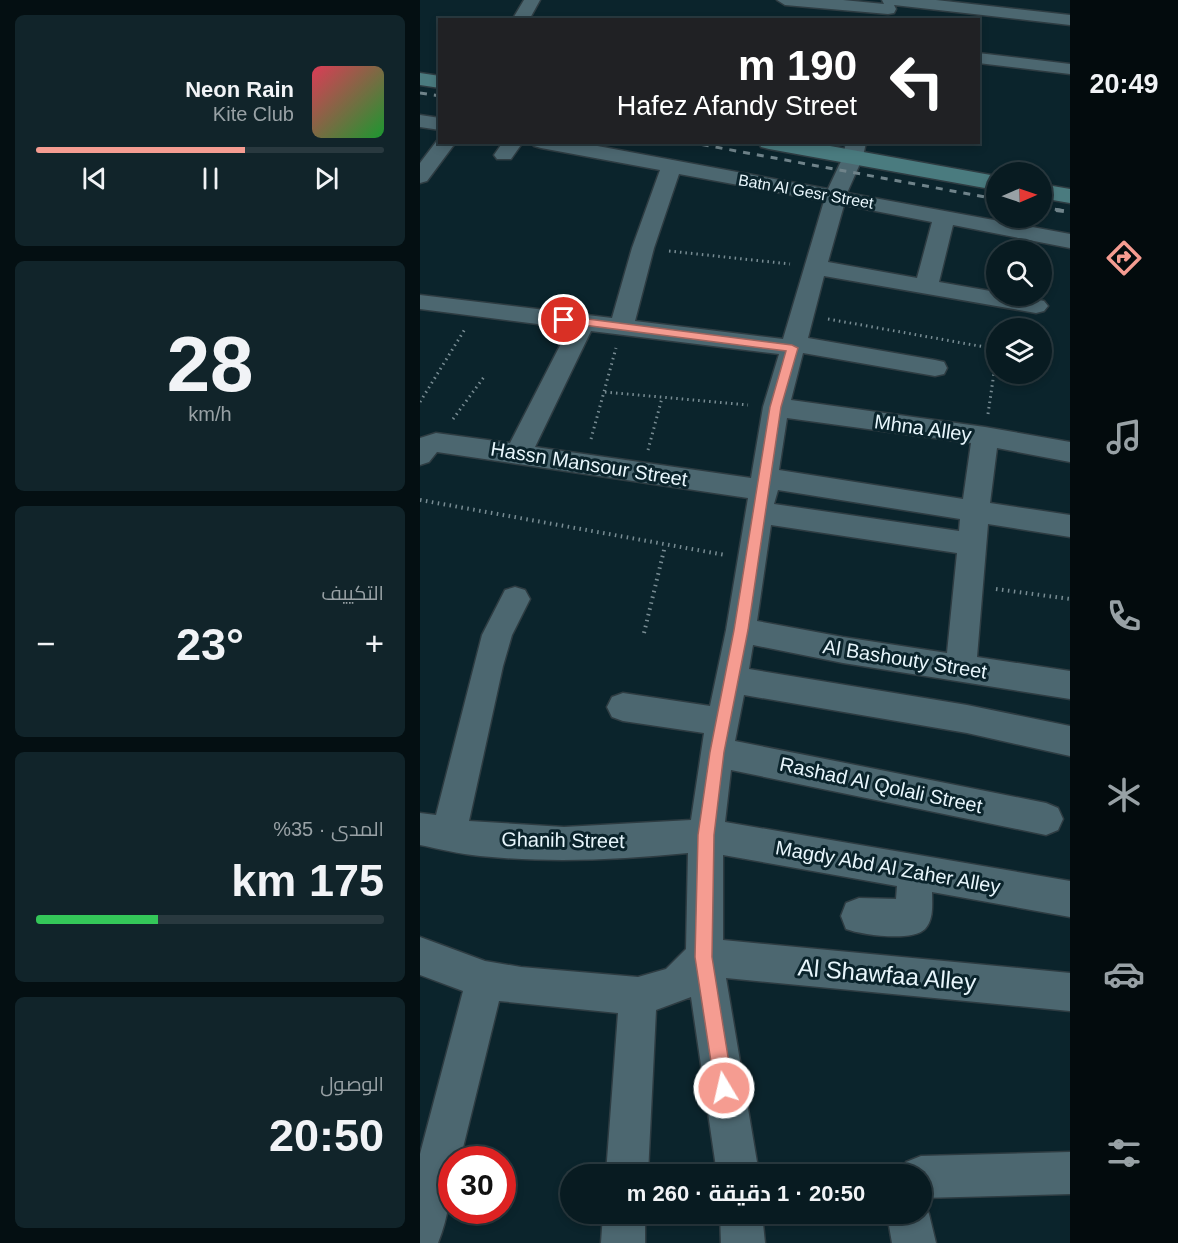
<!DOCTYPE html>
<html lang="ar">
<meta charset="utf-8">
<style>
:root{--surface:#081b21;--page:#11242a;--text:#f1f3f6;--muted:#98a1a5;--line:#29393f;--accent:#f59c91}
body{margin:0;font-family:Arial,Cairo,sans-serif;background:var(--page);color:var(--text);direction:rtl;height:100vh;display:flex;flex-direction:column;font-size:22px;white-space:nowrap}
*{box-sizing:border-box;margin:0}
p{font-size:20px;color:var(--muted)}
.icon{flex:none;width:33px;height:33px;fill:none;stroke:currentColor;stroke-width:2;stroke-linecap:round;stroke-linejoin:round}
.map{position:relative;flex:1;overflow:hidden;direction:ltr}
.drawer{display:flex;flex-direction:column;gap:15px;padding:15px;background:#040f12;width:420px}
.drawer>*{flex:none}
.top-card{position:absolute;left:18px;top:18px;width:542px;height:126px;border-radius:0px;box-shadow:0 3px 9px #0003,0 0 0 2px var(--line);direction:rtl;background:#202124;color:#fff;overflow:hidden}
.needle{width:39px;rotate:88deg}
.tools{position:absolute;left:566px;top:162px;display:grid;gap:12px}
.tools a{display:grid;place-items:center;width:66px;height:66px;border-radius:50%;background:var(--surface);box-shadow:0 3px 9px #0003,0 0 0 2px var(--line);font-size:30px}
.speed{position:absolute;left:18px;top:1146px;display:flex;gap:12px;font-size:30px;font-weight:700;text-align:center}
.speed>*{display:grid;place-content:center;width:78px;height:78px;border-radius:50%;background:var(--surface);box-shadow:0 3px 9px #0003,0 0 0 2px var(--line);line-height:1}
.speed .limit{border:9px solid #d22;background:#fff;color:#111}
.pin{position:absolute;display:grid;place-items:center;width:51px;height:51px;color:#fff;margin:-26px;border:3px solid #fff;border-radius:50%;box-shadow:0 2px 6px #0007}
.me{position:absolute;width:66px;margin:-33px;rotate:351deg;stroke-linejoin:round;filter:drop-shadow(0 0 4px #0008)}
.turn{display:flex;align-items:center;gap:21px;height:126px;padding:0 24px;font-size:27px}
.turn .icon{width:78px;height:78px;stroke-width:2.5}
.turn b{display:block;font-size:42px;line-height:51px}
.big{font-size:45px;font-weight:700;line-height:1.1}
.drawer .tile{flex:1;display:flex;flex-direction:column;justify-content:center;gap:9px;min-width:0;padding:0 21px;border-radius:9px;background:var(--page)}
.drawer .dial{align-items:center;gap:0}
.dial b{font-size:78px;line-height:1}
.song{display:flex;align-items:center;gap:18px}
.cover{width:72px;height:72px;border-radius:9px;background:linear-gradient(135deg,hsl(350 70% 55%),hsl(130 70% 35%))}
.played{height:6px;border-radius:3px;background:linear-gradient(90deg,var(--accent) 60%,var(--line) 60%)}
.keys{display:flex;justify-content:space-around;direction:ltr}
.heat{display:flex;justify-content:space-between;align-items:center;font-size:33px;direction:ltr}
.charge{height:9px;border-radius:4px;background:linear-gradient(90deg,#34c759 35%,var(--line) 0)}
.trip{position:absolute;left:140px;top:1164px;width:372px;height:60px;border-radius:30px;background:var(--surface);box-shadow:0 3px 9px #0003,0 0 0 2px var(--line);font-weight:700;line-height:60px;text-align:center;direction:rtl}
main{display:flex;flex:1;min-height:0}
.dock{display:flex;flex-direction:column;width:108px;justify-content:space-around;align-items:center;background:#030b0d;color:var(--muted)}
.dock .icon{width:42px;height:42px}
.dock .on{color:var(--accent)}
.dock b{font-size:27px;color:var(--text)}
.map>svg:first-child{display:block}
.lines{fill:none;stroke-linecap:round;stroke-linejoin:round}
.street-casing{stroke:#2e3c42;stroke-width:3}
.secondary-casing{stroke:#2e3c42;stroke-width:3}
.path-far1{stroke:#788c93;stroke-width:3;stroke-dasharray:1.5 4;stroke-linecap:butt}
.path{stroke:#788c93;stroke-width:4;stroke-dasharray:1.5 4.5;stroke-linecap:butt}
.street{fill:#4c6770;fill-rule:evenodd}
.secondary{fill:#4a7b7f;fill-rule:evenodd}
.rail-far1{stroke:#6f838a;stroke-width:3;stroke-dasharray:7 7;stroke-linecap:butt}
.rail{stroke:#6f838a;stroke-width:4;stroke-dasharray:8 8;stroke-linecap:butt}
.route{fill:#f59c91;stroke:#9f655e;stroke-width:1.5}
.labels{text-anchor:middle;stroke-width:6;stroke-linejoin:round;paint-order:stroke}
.far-street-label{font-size:16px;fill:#e8f6fc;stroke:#0b242c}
.street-label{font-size:20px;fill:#e8f6fc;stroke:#0b242c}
.near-street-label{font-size:24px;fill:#e8f6fc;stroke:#0b242c}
</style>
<main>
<nav class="dock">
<b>20:49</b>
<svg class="icon on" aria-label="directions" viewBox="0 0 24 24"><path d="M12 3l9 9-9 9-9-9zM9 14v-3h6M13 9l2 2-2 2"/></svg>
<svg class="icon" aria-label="music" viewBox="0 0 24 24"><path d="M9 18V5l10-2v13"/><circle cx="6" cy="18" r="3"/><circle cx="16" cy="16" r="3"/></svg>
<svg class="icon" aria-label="phone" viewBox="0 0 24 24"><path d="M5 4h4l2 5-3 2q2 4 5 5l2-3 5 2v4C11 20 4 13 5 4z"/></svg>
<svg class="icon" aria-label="climate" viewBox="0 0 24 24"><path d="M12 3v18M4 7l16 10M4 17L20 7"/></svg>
<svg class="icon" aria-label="car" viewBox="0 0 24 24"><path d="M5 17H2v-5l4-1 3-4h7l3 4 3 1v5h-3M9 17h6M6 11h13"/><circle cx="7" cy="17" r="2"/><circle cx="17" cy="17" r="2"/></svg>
<svg class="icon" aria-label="filters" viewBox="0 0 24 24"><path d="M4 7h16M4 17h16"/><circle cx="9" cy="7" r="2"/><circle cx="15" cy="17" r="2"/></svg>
</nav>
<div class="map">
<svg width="650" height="1243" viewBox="0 0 650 1243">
<rect width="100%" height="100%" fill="#0b242c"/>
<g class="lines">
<defs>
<path id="street" d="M104,0H120L109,20H92Z
M357,0H423L464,4L462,0H516L650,15V25L474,5L476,9L474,13L468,14L365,5Z
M558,53L650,64V74L558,63Z
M0,115L20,118V130L0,127Z
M19,138L20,142H36L7,181L0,183V163Z
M83,142H103L91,159H77L74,155Z
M111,142H156L408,189L423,157L426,142H446L443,157L427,193L650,234V248L533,225L519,282L576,292V296H599L624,301L628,306L624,311L616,313L404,276L388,338L515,360L524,362L527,368L524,374L515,376L383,353L371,400L565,427L650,442V462L577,448L570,503L650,515V537L568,524L557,657L650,671V699L423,663L333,645L329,669L547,705L650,726V756L547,733L324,695L315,741L626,803L638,808L643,819L638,830L626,835L311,770L305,822L650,881V917L512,892C512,904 514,919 505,929C492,942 442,935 426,929L421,916L426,903L439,898L476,899L477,886L303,855V940L650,973V1011L306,978L339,1174H297L271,997L236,1010L228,1174H186L198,1013L79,1001L40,1160H32C32,1188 29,1216 18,1243H0V1154L43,991L0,975V937L65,961L101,967L218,977L246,969L266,949L268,853C199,860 129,863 60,856C39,854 20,849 0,845V813L16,815L62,635L85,590L95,587L105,590L110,599L92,635L83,666L49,821L144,827L271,820L284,733L203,721L192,717L187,707L192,697L203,693L290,706L306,630L328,498L17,452L9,462L0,465V438L16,433L90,443L149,328L0,309V295L192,318L212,248L240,170L121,148L114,146ZM259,174L404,201L363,339L215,321L234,248ZM424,205L512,222L497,278L408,262ZM171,331L359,354L343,407L331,478L115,447ZM367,418L551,443L543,499L359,470ZM358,490L540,519L539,531L354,504ZM351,525L537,553L527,653L423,637L337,621Z
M650,1152V1194L501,1198V1174H481L486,1162L501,1156Z
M501,1198L509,1214L516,1243H472L467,1214H501Z
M183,1214H225V1243H181Z
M300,1214H342L345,1243H301Z"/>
<path id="secondary" d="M0,73L20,76V88L0,85Z
M338,142H388L576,176V190L349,149L341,147Z
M621,184L650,189V203L621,198Z"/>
</defs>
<!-- street casing -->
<use href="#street" class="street-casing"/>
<!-- secondary casing -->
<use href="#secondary" class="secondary-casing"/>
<!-- path-far1 -->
<path class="path-far1" d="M249,251L370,264
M408,319L576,349
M185,392L328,405
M0,402L45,329
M568,414L576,359
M33,419L64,377
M171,439L196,348
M228,450L242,398"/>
<!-- path -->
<path class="path" d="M0,500L305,555
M576,589L650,599
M224,633L245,546"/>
<!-- street -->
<use href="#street" class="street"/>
<!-- secondary -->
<use href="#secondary" class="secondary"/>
<!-- rail-far1 -->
<path class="rail-far1" d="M0,93L20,96
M268,142L576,199
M621,207L645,211"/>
<!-- rail -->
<path class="rail" d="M636,210L650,212"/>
</g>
<!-- route -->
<path class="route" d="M144,316L372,345L378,348L361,407L328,630L304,752L294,835L292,957L313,1088L311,1094L304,1097L298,1094L295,1088L275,957L278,835L290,752L314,630L350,407L366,351L140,322V317Z"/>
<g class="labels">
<!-- far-street labels -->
<g class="far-street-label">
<text transform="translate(386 191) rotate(10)" y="6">Batn Al Gesr Street</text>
</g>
<!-- street labels -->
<g class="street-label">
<text transform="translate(503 428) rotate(8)" y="7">Mhna Alley</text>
<text transform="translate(169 464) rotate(9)" y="7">Hassn Mansour Street</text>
<text transform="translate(485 659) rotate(9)" y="7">Al Bashouty Street</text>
<text transform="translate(461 785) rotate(12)" y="7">Rashad Al Qolali Street</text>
<text transform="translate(143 840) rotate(1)" y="7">Ghanih Street</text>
<text transform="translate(468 867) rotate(10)" y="7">Magdy Abd Al Zaher Alley</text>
</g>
<!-- near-street labels -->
<g class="near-street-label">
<text transform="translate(467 975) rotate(5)" y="8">Al Shawfaa Alley</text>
</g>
</g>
</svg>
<div class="tools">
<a><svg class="needle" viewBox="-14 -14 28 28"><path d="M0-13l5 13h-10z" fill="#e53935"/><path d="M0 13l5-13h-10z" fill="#98a1a5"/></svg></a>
<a><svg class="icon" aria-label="search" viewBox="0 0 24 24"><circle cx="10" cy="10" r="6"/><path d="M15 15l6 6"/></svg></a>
<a><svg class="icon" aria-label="layers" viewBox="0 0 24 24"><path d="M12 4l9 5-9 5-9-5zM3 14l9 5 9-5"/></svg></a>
</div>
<div class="speed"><div class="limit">30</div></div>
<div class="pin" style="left:144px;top:320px;background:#d93025"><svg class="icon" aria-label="arrive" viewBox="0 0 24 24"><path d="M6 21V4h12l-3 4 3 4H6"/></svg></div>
<svg class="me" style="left:304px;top:1088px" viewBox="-20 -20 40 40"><circle r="17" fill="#f59c91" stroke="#fff" stroke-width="3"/><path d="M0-11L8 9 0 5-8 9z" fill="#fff"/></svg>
<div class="trip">20:50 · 1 دقيقة · 260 m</div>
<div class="top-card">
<div class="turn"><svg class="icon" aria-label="left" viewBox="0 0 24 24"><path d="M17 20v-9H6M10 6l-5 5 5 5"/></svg><div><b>190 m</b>Hafez Afandy Street</div></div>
</div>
</div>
<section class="drawer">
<div class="tile">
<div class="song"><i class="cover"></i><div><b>Neon Rain</b><p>Kite Club</p></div></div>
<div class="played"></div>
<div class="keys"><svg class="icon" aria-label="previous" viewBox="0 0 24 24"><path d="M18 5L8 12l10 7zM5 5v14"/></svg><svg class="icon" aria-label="pause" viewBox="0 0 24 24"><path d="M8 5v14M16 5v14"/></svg><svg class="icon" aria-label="next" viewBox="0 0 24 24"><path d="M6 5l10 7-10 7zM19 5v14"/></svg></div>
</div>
<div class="tile dial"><b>28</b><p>km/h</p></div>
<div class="tile"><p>التكييف</p>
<div class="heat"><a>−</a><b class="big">23°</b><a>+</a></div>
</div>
<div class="tile"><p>المدى · 35%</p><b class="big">175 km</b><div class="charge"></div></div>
<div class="tile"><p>الوصول</p><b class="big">20:50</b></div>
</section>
</main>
